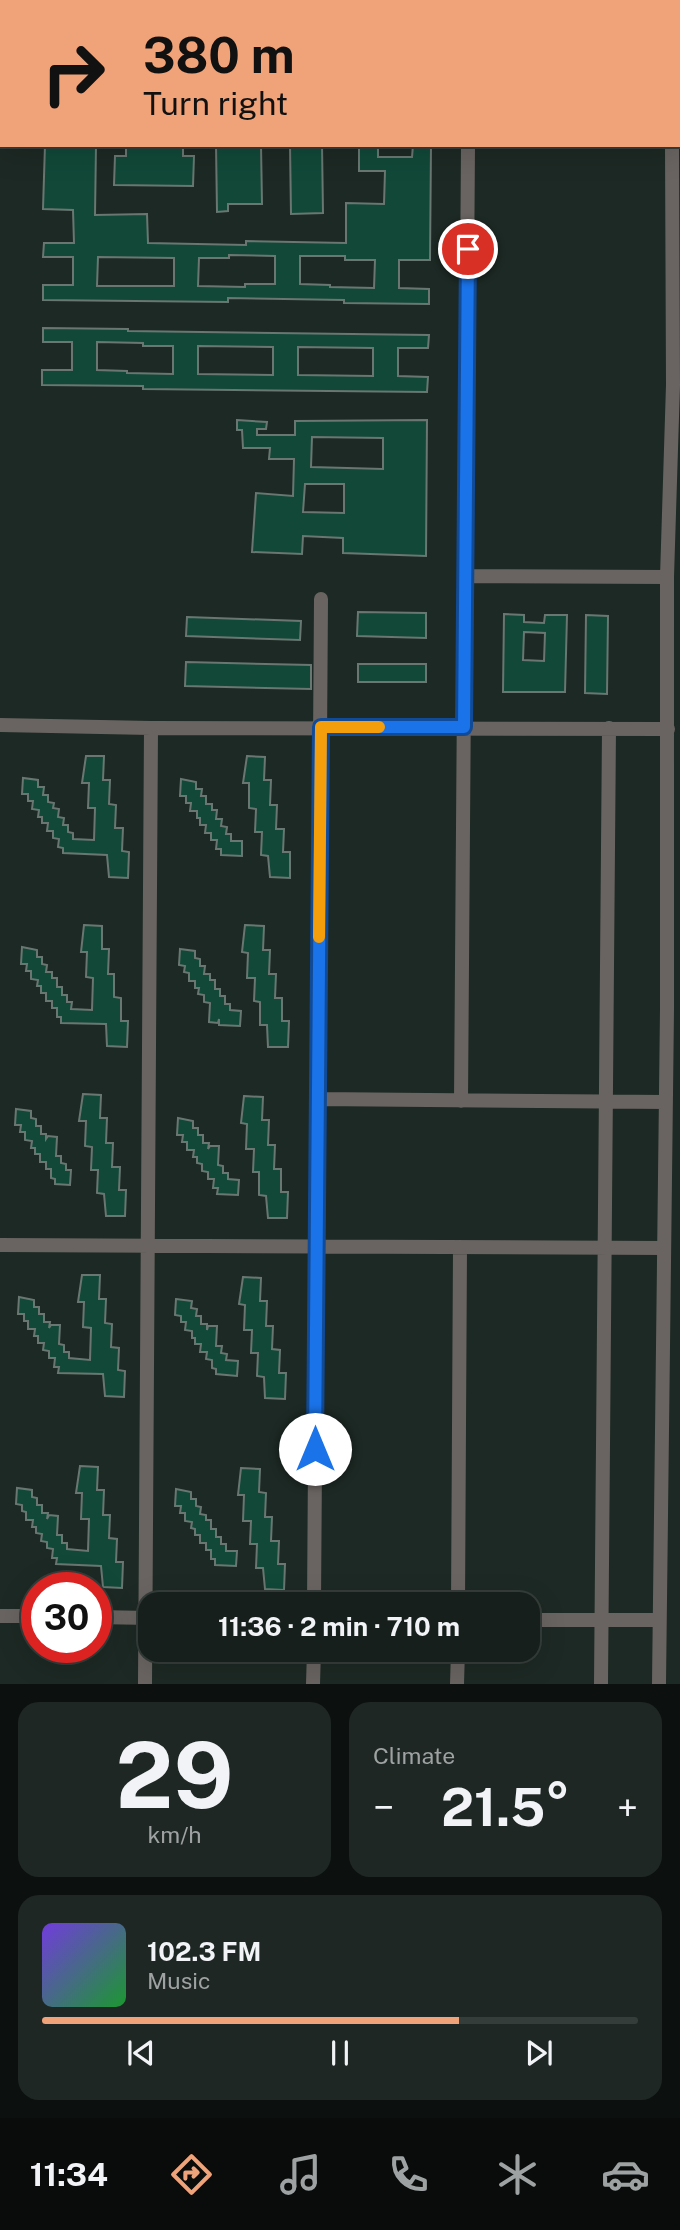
<!DOCTYPE html>
<meta charset="utf-8">
<style>
:root{--surface:#161f1b;--page:#1f2724;--text:#f1f3f6;--muted:#9ea2a3;--line:#353d3a;--accent:#f0a279}
body{margin:0;font-family:"Public Sans",sans-serif;background:var(--page);color:var(--text);height:100vh;display:flex;flex-direction:column;font-size:26px;white-space:nowrap}
*{box-sizing:border-box;margin:0}
p{font-size:23px;color:var(--muted)}
.icon{flex:none;width:38px;height:38px;fill:none;stroke:currentColor;stroke-width:2;stroke-linecap:round;stroke-linejoin:round}
.map{position:relative;height:1684px;overflow:hidden}
.sheet{display:flex;flex-direction:column;gap:18px;padding:18px;background:#0c110f;flex:1}
.sheet>*{flex:none}
.top-card{position:absolute;left:0px;top:0px;width:681px;height:147px;box-shadow:0 7px 28px #0002,0 0 0 2px var(--line);background:#f0a279;color:#111;overflow:hidden}
.speed{position:absolute;left:21px;top:1572px;display:flex;gap:14px;font-size:35px;font-weight:700;text-align:center}
.speed>*{display:grid;place-content:center;width:91px;height:91px;border-radius:50%;background:var(--surface);box-shadow:0 7px 28px #0002,0 0 0 2px var(--line);line-height:1}
.speed .limit{border:10px solid #d22;background:#fff;color:#111}
.pin{position:absolute;display:grid;place-items:center;width:60px;height:60px;color:#fff;margin:-30px;border:4px solid #fff;border-radius:50%;box-shadow:0 2px 7px #0007}
.me{position:absolute;width:77px;margin:-38px;rotate:0deg;stroke-linejoin:round;filter:drop-shadow(0 0 5px #0008)}
.turn{display:flex;align-items:center;gap:24px;height:147px;padding:0 28px;font-size:32px}
.turn .icon{width:91px;height:91px;stroke-width:2.5}
.turn b{display:block;font-size:49px;line-height:60px}
.big{font-size:52px;font-weight:700;line-height:1.1}
.sheet .widget{flex:1;display:flex;flex-direction:column;justify-content:center;gap:10px;min-width:0;padding:0 24px;border-radius:21px;background:var(--page)}
.sheet .dial{align-items:center;gap:0}
.dial b{font-size:91px;line-height:1}
.song{display:flex;align-items:center;gap:21px}
.cover{width:84px;height:84px;border-radius:10px;background:linear-gradient(135deg,hsl(260 70% 55%),hsl(130 70% 35%))}
.played{height:7px;border-radius:4px;background:linear-gradient(90deg,var(--accent) 70%,var(--line) 70%)}
.keys{display:flex;justify-content:space-around;direction:ltr}
.heat{display:flex;justify-content:space-between;align-items:center;font-size:38px;direction:ltr}
.sheet .tiles{flex:1;display:grid;gap:18px;grid-template-columns:1fr 1fr}
.widget:last-child{grid-column:span 2}
.trip{position:absolute;left:138px;top:1592px;width:402px;height:70px;border-radius:21px;background:var(--surface);box-shadow:0 7px 28px #0002,0 0 0 2px var(--line);font-weight:700;line-height:70px;text-align:center}
.dock{display:flex;height:112px;justify-content:space-around;align-items:center;background:#090c0b;color:var(--muted)}
.dock .icon{width:49px;height:49px}
.dock .selected{color:var(--accent)}
.dock b{font-size:32px;color:var(--text)}
.map>svg:first-child{display:block}
.building{fill:#114838;stroke:#697671;stroke-width:2;fill-rule:evenodd}
.lines{fill:none;stroke-linecap:round;stroke-linejoin:round}
.lane{stroke:#696461;stroke-width:7}
.street{stroke:#696461;stroke-width:14}
.route-casing{stroke:#114b97;stroke-width:18}
.route{stroke:#1a73e8;stroke-width:12}
.slow{stroke:#f59e0b;stroke-width:12}
</style>
<div class="map">
<svg width="680" height="1684" viewBox="0 0 680 1684">
<rect width="100%" height="100%" fill="#1d2924"/>
<!-- building -->
<path class="building" d="M45,145H96L95,215L147,214L148,243L246,245V241L346,243V203L384,204L385,171H359V145H378V157H412L413,145H431L430,260H399V288L429,289V304L344,303V300L228,298V302L43,300V285H73V257H43L44,243H74L73,210L43,209ZM229,255L275,256V284H245V287L198,286L199,258H229ZM300,256H345V260H375L374,288L330,287V285L300,284ZM98,257L174,258V286H97Z
M126,145H183V156H194L193,186L114,185L115,156H126Z
M216,145H261L262,204H228V211L217,212Z
M290,145H322L323,213L291,214Z
M43,328L128,329V331L429,335L428,348H398V376L428,377L427,392L143,389V386L42,385V370H72V342H43ZM97,342L143,343V346H173V374L127,373V371L97,370ZM198,346L273,347V375L198,374ZM298,347L373,348V376L298,375Z
M237,420L267,422L266,429H257V435H295V421L427,420L426,556L343,553V538L303,536L302,554L252,552L256,493L293,496L294,459H269L270,448H243L242,430H237ZM312,437L383,438V469L311,467ZM305,484H344V513L303,512Z
M358,612L426,613V638L357,636Z
M504,614L524,615V622L544,623L545,615H567L565,692H503ZM524,632L545,633L544,661L523,660Z
M586,615L608,616L607,694L585,693Z
M187,617L301,621L300,640L186,636Z
M186,662L311,665V689L185,686Z
M358,664H426V682H358Z
M86,756H104L103,780H110L109,804L116,805L115,828H123L122,851L129,852L128,878L109,877L107,855L63,853V848L58,847L59,839L53,838V831H47L48,823H42V817H38L39,810L32,809L33,801H28V794H22L23,778L38,780V787H44L43,795H48V802L54,803L53,808L59,809L58,817L64,818L63,825H68V832L73,833V839L94,840L95,808H88L89,783H82Z
M247,756L265,757L264,780H271L270,805H277L276,829H284L283,852H290V878L270,877L268,856L261,855L262,832H255L256,809L249,808V783H243Z
M181,779L196,782V789H202L201,796H206V804H212V810H217L216,819H222L221,826L227,827L226,834H231V841H242V856L221,855V849H216L217,840H211V833H205L206,825H200V818H197V811H190L191,803H186V796H180Z
M84,925L102,926V949H109L108,974H114V997L121,998V1021H128L127,1047L107,1046L106,1024L61,1023V1017H57V1008H52V1001H46V993H41V986H37L38,980L31,979V971H26L27,964H21L22,947L37,950V957H42V964L47,965L46,972H52V978H57V987H62V995H67V1002H72L71,1009L92,1010L93,978L86,977L87,952H81Z
M245,925L264,926L263,950H270L269,974H276L275,998H282V1021H289L288,1047H268L267,1025H260V1002L254,1001L255,978H247L248,953L242,952Z
M180,949L195,951V958L200,959V966H205L204,974H210V980H215V989H220V996H225V1004H230V1010L241,1011L240,1026L219,1025V1019L218,1023L209,1022L210,1003L204,1002V995L198,994L199,988H195V981H189V973L184,972L185,966L179,965Z
M83,1094L101,1095L100,1118H107L106,1143H113L112,1167H120L119,1190H126L125,1216H106L104,1194L97,1193L98,1170H91L92,1147L85,1146L86,1121H79Z
M244,1096L263,1097L262,1120H269L268,1145H275L274,1169H281V1192H288L287,1218H268L266,1196L259,1195V1172H253L254,1149H246L247,1124L241,1123Z
M16,1109L31,1111V1118L36,1119V1126H41V1134H46V1139L48,1136L57,1137L56,1156H61V1163L66,1164V1170H71L70,1185L55,1184V1179L51,1178V1169H46V1162H40V1154H35V1148H31L32,1141L25,1140V1132H20L21,1125H15Z
M178,1118L193,1121V1128H198V1135H203V1143H209L208,1149L210,1146H219L218,1165L223,1166V1173H228V1179L239,1180L238,1195L217,1194L218,1188H213L214,1179H208V1172L202,1171V1164L197,1163V1157H193L194,1150H187V1142H182L183,1135H177Z
M82,1275H100L99,1299H106L105,1323L112,1324L111,1347L119,1348L118,1370L125,1371L124,1397L105,1396L103,1374L58,1373L59,1367H54L55,1358H49V1351L43,1350L44,1343H38V1336H34L35,1329H28V1321H24V1314H18L19,1297L34,1300V1307H39V1314H44V1322H50L49,1328L51,1325H60L59,1344L64,1345V1352H69V1358L90,1360L91,1328L83,1327L84,1302H78Z
M243,1277L261,1278L260,1301H267L266,1326H273L272,1349L280,1350L279,1373H286L285,1399L265,1398L264,1377L257,1376L258,1353H251L252,1330H244L245,1305L239,1304Z
M176,1299L192,1301L191,1308L197,1309L196,1316H201V1324H207V1330L208,1326H217L216,1346H222L221,1353L227,1354L226,1360L238,1361L237,1376L216,1374V1369L212,1368V1360L206,1359L207,1352H200L201,1344H195V1338H192V1331L185,1330L186,1322H181V1316L175,1315Z
M80,1466L98,1467L97,1490H104L103,1515H110L109,1538L117,1539L116,1562H123L122,1588L103,1587L101,1566L56,1564L57,1558H52L53,1549L47,1548V1542L41,1541L42,1534L36,1533V1527H32L33,1520H26V1512L22,1511V1505L16,1504L17,1488L32,1490V1497L37,1498V1505H42V1513H48L47,1519L49,1515L58,1516L57,1535H62V1543H67V1549L88,1551L89,1519H81L82,1493H76Z
M241,1468L260,1469L259,1492L266,1493L265,1517H272L271,1541H279L278,1564H285L284,1590L265,1589L263,1568H256L257,1544H250L251,1521H243L244,1495H238Z
M176,1489L191,1492V1499H196V1506L201,1507L200,1514L206,1515V1520H211V1529H216V1537H221V1544H226V1551H237L236,1566L215,1565V1559H211V1550H206V1543H200V1535H195V1529L191,1528L192,1522L185,1521V1513H180L181,1506H175Z"/>
<g class="lines">
<!-- lane -->
<path class="lane" d="M594,0L598,2
M509,2V0
M547,2L548,0
M679,38H680"/>
<!-- street -->
<path class="street" d="M476,0V2
M462,2V0
M679,68L680,65
M0,83H2
M466,576L667,577
M0,725L151,728L668,729
M318,1099L666,1102
M461,1101L468,145
M0,1245L664,1248
M314,1605L321,599
M458,1605L460,1247
M0,1616H37
M96,1617L150,1618
M528,1620H659
M145,1684L151,728
M313,1684L314,1650
M457,1684L458,1650
M601,1684L609,728
M659,1684L667,1009V577L673,385L672,145"/>
</g>
<g class="lines">
<defs>
<path id="route" d="M315,1449L321,727H464L468,249"/>
</defs>
<!-- route casing -->
<use href="#route" class="route-casing"/>
<!-- route -->
<use href="#route" class="route"/>
<!-- slow -->
<path class="slow" d="M319,937L321,727H379"/>
</g>
</svg>
<div class="speed"><div class="limit">30</div></div>
<div class="pin" style="left:468px;top:249px;background:#d93025"><svg class="icon" aria-label="arrive" viewBox="0 0 24 24"><path d="M6 21V4h12l-3 4 3 4H6"/></svg></div>
<svg class="me" style="left:315px;top:1449px" viewBox="-20 -20 40 40"><circle r="19" fill="#fff"/><path d="M0-13L10 11 0 6-10 11z" fill="#1a73e8"/></svg>
<div class="trip">11:36 · 2 min · 710 m</div>
<div class="top-card">
<div class="turn"><svg class="icon" aria-label="right" viewBox="0 0 24 24"><path d="M7 20v-9h11M14 6l5 5-5 5"/></svg><div><b>380 m</b>Turn right</div></div>
</div>
</div>
<section class="sheet">
<div class="tiles">
<div class="widget dial"><b>29</b><p>km/h</p></div>
<div class="widget"><p>Climate</p>
<div class="heat"><a>−</a><b class="big">21.5°</b><a>+</a></div>
</div>
<div class="widget">
<div class="song"><i class="cover"></i><div><b>102.3 FM</b><p>Music</p></div></div>
<div class="played"></div>
<div class="keys"><svg class="icon" aria-label="previous" viewBox="0 0 24 24"><path d="M18 5L8 12l10 7zM5 5v14"/></svg><svg class="icon" aria-label="pause" viewBox="0 0 24 24"><path d="M8 5v14M16 5v14"/></svg><svg class="icon" aria-label="next" viewBox="0 0 24 24"><path d="M6 5l10 7-10 7zM19 5v14"/></svg></div>
</div>
</div>
</section>
<nav class="dock">
<b>11:34</b>
<svg class="icon selected" aria-label="directions" viewBox="0 0 24 24"><path d="M12 3l9 9-9 9-9-9zM9 14v-3h6M13 9l2 2-2 2"/></svg>
<svg class="icon" aria-label="music" viewBox="0 0 24 24"><path d="M9 18V5l10-2v13"/><circle cx="6" cy="18" r="3"/><circle cx="16" cy="16" r="3"/></svg>
<svg class="icon" aria-label="phone" viewBox="0 0 24 24"><path d="M5 4h4l2 5-3 2q2 4 5 5l2-3 5 2v4C11 20 4 13 5 4z"/></svg>
<svg class="icon" aria-label="climate" viewBox="0 0 24 24"><path d="M12 3v18M4 7l16 10M4 17L20 7"/></svg>
<svg class="icon" aria-label="car" viewBox="0 0 24 24"><path d="M5 17H2v-5l4-1 3-4h7l3 4 3 1v5h-3M9 17h6M6 11h13"/><circle cx="7" cy="17" r="2"/><circle cx="17" cy="17" r="2"/></svg>
</nav>
